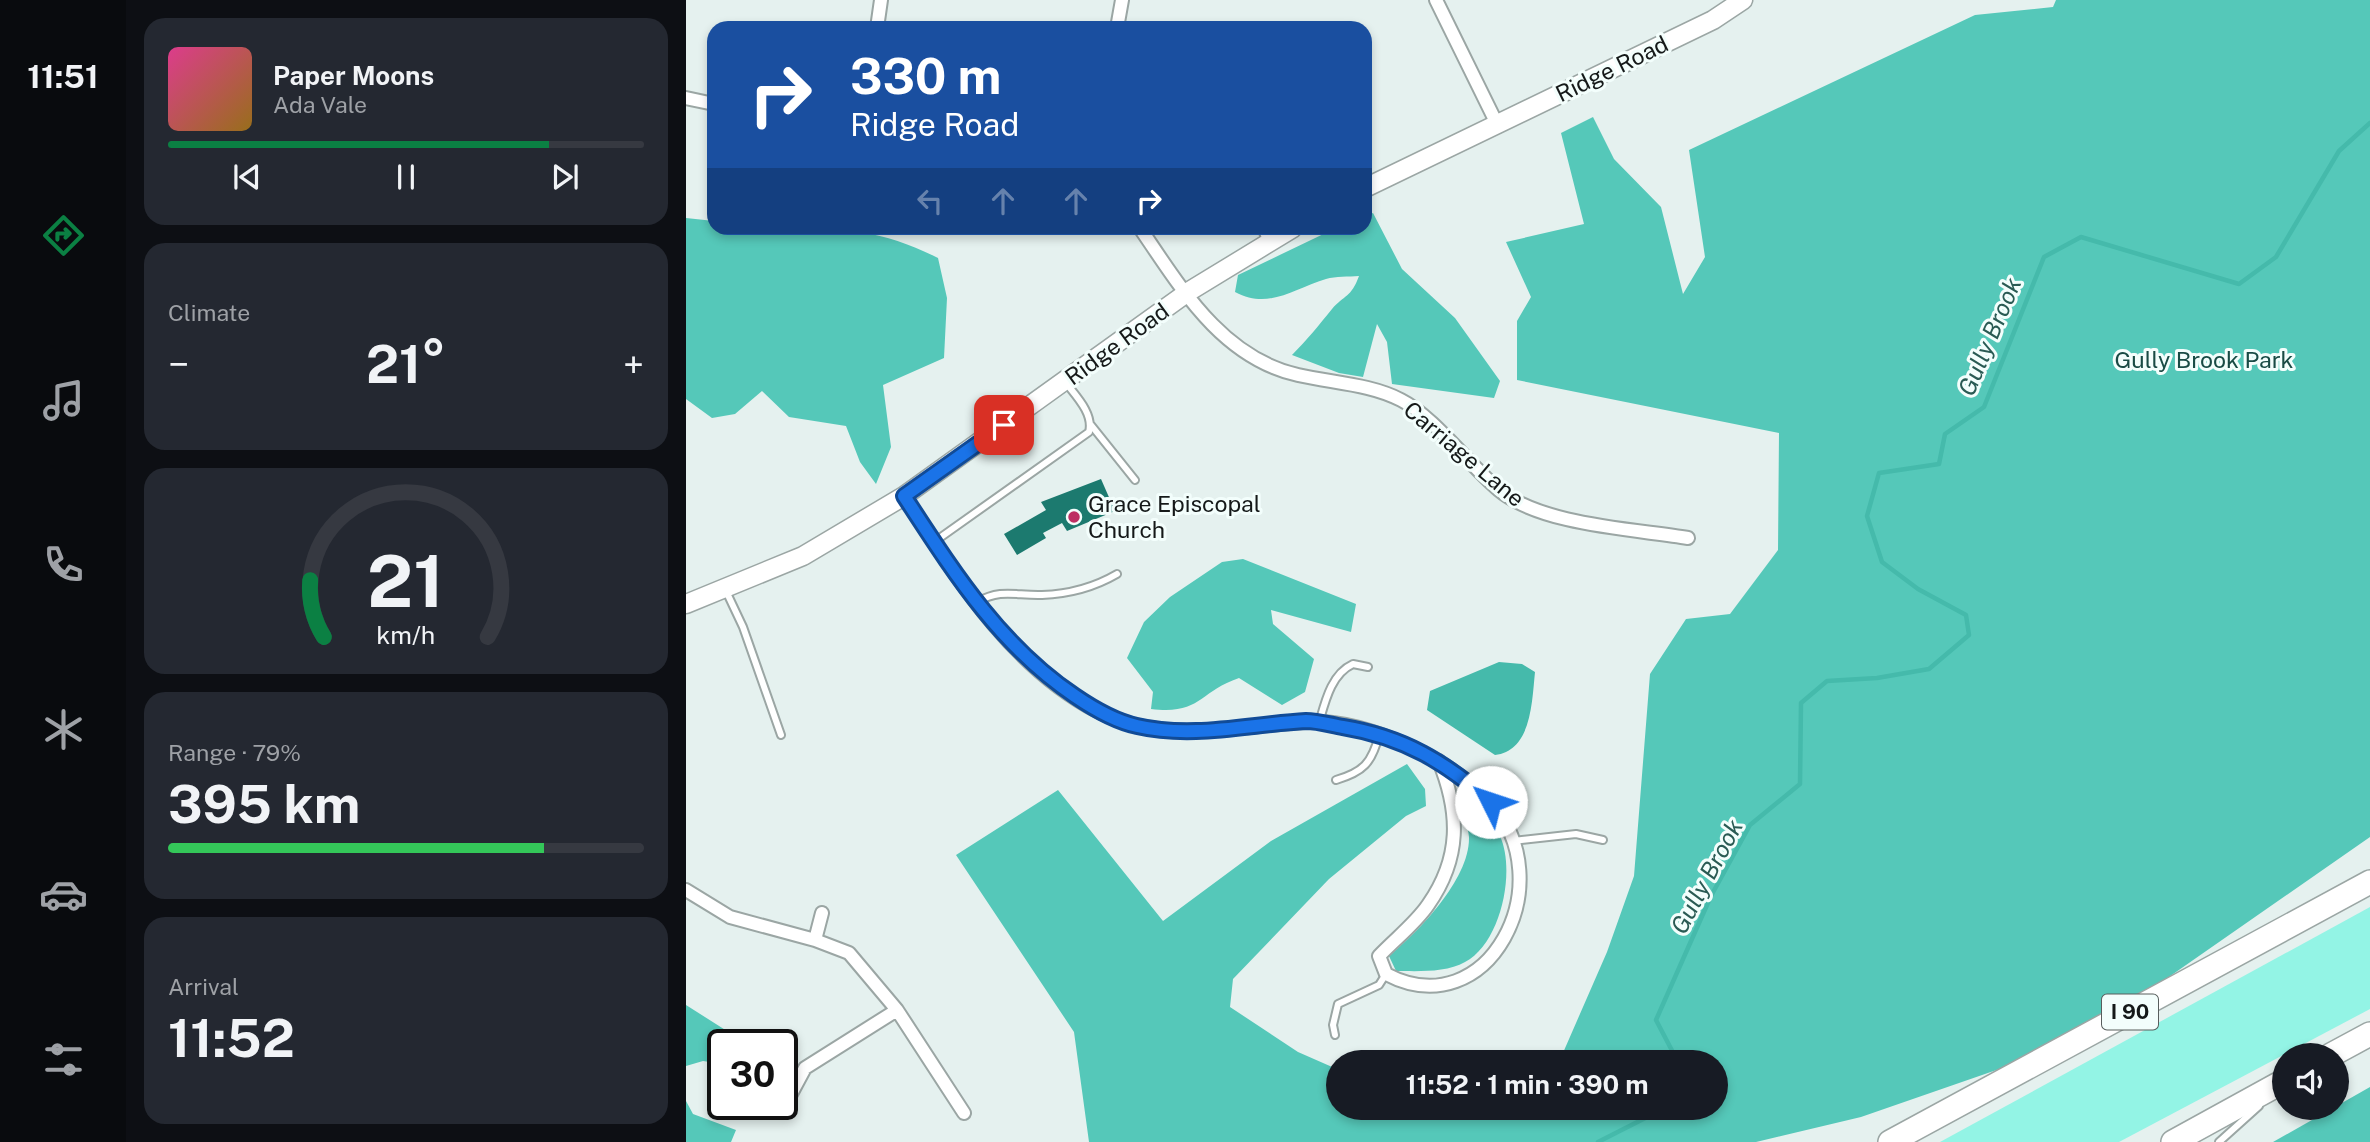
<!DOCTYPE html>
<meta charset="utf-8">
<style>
:root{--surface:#171b24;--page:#242831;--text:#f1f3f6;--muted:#9ea1a6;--line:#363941;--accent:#0b8043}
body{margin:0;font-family:"Public Sans",sans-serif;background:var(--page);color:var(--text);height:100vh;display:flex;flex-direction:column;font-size:26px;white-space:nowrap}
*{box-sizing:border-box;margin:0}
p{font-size:23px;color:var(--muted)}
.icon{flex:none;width:38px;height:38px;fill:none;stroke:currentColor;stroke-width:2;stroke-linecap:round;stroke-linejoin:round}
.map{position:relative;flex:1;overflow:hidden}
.side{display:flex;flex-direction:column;gap:18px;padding:18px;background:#0d0f14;width:560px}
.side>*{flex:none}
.top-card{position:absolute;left:21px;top:21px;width:665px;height:214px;border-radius:21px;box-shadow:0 4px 10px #0003;background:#1a4fa0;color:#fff;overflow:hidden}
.tools{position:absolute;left:1586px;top:1043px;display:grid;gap:14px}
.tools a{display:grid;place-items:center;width:77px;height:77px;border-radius:50%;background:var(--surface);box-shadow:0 4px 10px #0003;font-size:35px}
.speed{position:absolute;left:21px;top:1029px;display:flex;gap:14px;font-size:35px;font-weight:700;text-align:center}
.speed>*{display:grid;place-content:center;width:91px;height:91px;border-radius:50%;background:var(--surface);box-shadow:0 4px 10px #0003;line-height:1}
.speed .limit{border:4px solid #111;border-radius:10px;background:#fff;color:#111}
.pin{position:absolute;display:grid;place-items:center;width:60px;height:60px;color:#fff;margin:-30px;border-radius:14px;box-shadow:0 4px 10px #0006}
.me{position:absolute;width:77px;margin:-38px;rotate:311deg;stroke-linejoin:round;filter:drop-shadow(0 0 5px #0008)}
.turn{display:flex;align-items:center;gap:24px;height:147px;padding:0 28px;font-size:32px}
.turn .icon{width:91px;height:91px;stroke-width:2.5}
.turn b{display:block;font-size:49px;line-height:60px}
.lanes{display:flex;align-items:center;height:66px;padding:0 28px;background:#0003;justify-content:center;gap:35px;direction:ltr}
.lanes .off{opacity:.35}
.big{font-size:52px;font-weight:700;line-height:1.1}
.side .widget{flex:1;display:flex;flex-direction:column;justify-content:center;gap:10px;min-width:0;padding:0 24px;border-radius:21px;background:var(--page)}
.side .dial{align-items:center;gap:0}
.dial svg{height:182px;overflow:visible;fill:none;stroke:var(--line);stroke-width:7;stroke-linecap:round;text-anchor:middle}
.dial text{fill:var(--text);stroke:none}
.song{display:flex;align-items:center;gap:21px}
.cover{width:84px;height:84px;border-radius:10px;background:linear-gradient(135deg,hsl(330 70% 55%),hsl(40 70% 35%))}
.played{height:7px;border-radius:4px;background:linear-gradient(90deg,var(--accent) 80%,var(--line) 80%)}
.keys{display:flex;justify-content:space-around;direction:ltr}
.heat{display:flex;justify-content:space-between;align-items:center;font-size:38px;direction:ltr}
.charge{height:10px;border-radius:5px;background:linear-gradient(90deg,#34c759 79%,var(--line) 0)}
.trip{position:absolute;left:640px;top:1050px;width:402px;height:70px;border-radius:35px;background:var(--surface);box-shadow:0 4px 10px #0003;font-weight:700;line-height:70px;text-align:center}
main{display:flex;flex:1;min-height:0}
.dock{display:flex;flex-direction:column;width:126px;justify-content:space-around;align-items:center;background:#090b0e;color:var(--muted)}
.dock .icon{width:49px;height:49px}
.dock .on{color:var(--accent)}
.dock b{font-size:32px;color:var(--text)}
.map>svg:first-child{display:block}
.green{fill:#93f4e5}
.forest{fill:#55c8b9}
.water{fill:#45baab}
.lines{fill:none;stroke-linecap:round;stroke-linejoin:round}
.stream{stroke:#45baab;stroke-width:4.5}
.building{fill:#1c7a6f}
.service-casing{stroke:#9ba6a4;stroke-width:10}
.minor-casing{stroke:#9ba6a4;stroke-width:16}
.secondary-casing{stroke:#9ba6a4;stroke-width:21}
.motorway-casing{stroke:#9ba6a4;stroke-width:26}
.service{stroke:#fff;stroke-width:6}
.minor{stroke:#fff;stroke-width:12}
.secondary{stroke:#fff;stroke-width:18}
.motorway{stroke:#fff;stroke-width:23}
.route-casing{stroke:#114b97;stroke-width:18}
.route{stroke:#1a73e8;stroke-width:12}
.poi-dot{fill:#bd3064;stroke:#f3fefc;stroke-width:2.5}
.labels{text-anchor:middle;stroke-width:6;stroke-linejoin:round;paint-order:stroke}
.shield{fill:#f3fefc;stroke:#585e5d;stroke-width:2}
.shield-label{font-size:21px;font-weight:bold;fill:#151919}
.street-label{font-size:23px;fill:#151919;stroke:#f3fefc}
.park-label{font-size:23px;fill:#194b45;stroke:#f3fefc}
.poi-label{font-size:23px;fill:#151919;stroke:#f3fefc;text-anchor:start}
.water-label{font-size:24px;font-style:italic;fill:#2a5b54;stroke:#f3fefc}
</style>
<main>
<nav class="dock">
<b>11:51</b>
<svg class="icon on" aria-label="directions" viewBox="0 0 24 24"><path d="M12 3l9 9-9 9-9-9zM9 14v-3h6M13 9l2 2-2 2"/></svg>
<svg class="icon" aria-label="music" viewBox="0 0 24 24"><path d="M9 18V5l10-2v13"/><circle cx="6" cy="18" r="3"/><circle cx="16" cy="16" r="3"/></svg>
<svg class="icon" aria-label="phone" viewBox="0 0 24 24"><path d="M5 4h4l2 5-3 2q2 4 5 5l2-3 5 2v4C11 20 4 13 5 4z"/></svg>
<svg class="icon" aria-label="climate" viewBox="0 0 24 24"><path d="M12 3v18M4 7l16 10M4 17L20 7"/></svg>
<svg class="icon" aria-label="car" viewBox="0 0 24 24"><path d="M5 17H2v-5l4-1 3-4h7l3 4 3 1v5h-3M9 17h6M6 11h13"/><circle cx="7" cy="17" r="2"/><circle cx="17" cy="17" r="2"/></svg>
<svg class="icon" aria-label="filters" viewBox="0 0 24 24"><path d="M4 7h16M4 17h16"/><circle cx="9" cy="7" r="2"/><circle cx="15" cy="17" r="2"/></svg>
</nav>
<section class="side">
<div class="widget">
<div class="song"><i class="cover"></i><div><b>Paper Moons</b><p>Ada Vale</p></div></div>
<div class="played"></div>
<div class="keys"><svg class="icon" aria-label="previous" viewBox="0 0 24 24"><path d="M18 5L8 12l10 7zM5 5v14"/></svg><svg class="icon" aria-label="pause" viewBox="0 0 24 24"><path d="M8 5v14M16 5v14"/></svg><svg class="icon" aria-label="next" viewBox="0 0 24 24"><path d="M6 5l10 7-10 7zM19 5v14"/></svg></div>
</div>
<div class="widget"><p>Climate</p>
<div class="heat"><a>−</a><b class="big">21°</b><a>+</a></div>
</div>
<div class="widget dial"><svg viewBox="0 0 100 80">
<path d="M14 69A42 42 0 1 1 86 69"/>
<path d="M14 69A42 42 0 0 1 8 44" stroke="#0b8043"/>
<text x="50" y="56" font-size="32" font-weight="700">21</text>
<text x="50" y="72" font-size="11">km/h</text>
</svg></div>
<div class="widget"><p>Range · 79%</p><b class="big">395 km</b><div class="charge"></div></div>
<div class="widget"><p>Arrival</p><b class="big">11:52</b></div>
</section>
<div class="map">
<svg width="1684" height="1142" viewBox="0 0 1684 1142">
<rect width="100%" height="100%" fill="#e5f1ef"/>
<!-- green -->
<path class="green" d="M1684,907V1009L1433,1142H1254Z"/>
<!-- forest -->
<path class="forest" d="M1370,0H1684V837L1388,1043L1175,1117L1070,1142H403L388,1032L270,855L372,790L477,921L585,841L721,764L739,789L740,806L720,816L643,879L547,979L544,1007L612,1052L653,1070V1108H1031V1062H873L921,952L948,876L964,674L1000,619L1044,614L1092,550L1093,433L831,380V321L845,297L820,242L898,224L875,133L907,117L928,159L975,207L997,294L1019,257L1003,150L1289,15L1367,7Z
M687,213L716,269L769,318L814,381L808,398L706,384L701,342L691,324L677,377L653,373L606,355C621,340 633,325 646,309C658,295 665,298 673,276C662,277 650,276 640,279C607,289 583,310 549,292L552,275L650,228H679V216Z
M0,218L28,221V228C111,228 175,218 252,258L261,298L258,358L197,385L205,447L190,484L174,462L160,426L103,417L76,391L49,414L26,418L0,399Z
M557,559L670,604L665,632L585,610L587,624L628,659L619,692L596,705L553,678C512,692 515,715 465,709L467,692L441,658L458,622L484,597L536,562Z
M775,794C787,798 791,804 798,814C803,821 811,828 814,836C830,871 815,943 779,962C760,973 731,971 710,971L703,956C733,931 784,879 783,837C782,824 775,811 775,794Z
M0,1005L63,1045H37V1064L17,1061L0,1066Z
M1684,1087V1142H1587Z
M0,1101L7,1114L50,1130L45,1142H0Z"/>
<!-- water -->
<path class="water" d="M813,662L836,664L849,672C846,700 846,751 809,755L741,710L744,691Z"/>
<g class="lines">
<!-- stream -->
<path class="stream" d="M992,1062L970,1020L1025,896L1064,825L1114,784L1115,703L1141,681L1191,678L1243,669L1283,635L1280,615L1232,589L1196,562L1181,516L1193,473L1253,464L1259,434L1298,407L1358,257L1395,237L1553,284L1590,257L1653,151L1684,123
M912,1142L979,1108"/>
</g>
<!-- building -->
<path class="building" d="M415,479L429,511L381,531L376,523L357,533L360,538L331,555L318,534L360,510L355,502Z"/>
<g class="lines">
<defs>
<path id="service" d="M575,228L581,242
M405,425L449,480
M248,542L403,432C408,414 390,396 380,383
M40,591L57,627L95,735
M291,602C316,588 330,596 356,595C384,594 407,588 431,574
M633,723C639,702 645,674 667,664L682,667
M650,780C677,772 686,763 693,735
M827,841L890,834L917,840
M649,1035L647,1025L652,1004L693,985L700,974
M1533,1142L1573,1106"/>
<path id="minor" d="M750,0L812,126
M191,28L195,0
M431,28L436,0
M0,98L28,104
M454,228C495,288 536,358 612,375C647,383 684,384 715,400C747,416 784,466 813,490C855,525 947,529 1002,538
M218,496C270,576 323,665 411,711C476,745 550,726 619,722C678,718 765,759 804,802C878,882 802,1028 700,974L693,956C709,939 729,924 742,905C775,858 774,813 753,761
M0,890L44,917L129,940L163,953L211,1010L278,1113
M129,940L136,913
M105,1094L119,1068L211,1010"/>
<path id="secondary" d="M679,188L1027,20L1057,0
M0,604L117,556L218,496L502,292L607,228"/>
<path id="motorway" d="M1645,1055L1684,1034
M1204,1142L1684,882
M1487,1142L1598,1081"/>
</defs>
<!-- service casing -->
<use href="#service" class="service-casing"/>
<!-- minor casing -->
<use href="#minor" class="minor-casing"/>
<!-- secondary casing -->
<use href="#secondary" class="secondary-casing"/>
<!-- motorway casing -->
<use href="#motorway" class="motorway-casing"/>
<!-- service -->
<use href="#service" class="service"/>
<!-- minor -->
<use href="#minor" class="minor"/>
<!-- secondary -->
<use href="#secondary" class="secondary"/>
<!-- motorway -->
<use href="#motorway" class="motorway"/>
</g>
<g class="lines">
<defs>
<path id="route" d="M318,425L218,496C267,571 313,645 389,696C408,709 428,721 451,726C507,739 564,724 620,721C632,721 645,725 657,727C718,737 759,762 805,802"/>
</defs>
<!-- route casing -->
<use href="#route" class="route-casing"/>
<!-- route -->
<use href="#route" class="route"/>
</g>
<!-- markers -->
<circle class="poi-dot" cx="388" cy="517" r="7"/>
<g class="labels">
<!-- shield labels -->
<rect class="shield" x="1416" y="994.5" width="56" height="35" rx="5"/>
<g class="shield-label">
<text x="1444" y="1019">I 90</text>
</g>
<!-- street labels -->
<g class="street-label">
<text transform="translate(926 69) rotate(-26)" y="8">Ridge Road</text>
<text transform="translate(431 344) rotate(-36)" y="8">Ridge Road</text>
<text transform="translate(778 454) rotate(40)" y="8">Carriage Lane</text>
</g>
<!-- park labels -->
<g class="park-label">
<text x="1518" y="368">Gully Brook Park</text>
</g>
<!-- poi labels -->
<g class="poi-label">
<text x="402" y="512">Grace Episcopal<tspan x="402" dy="26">Church</tspan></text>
</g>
<!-- water labels -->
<g class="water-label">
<text transform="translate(1304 337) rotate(-67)" y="8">Gully Brook</text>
<text transform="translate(1021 877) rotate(-62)" y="8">Gully Brook</text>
</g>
</g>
</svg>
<div class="tools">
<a><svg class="icon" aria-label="sound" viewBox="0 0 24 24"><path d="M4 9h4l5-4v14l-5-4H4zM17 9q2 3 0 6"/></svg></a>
</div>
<div class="speed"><div class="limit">30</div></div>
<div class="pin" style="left:318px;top:425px;background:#d93025"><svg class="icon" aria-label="arrive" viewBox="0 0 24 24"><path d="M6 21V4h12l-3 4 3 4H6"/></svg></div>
<svg class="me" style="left:805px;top:802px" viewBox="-20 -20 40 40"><circle r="19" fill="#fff"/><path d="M0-13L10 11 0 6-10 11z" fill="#1a73e8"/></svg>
<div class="trip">11:52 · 1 min · 390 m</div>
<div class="top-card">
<div class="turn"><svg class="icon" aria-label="right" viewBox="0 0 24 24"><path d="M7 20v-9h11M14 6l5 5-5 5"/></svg><div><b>330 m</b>Ridge Road</div></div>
<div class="lanes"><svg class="icon off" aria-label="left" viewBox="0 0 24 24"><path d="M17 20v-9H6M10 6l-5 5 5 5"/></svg><svg class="icon off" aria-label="ahead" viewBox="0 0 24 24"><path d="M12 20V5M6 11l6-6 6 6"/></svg><svg class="icon off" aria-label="ahead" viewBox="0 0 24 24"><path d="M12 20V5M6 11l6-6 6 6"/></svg><svg class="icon" aria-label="right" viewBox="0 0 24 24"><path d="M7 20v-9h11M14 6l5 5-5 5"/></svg></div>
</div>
</div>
</main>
